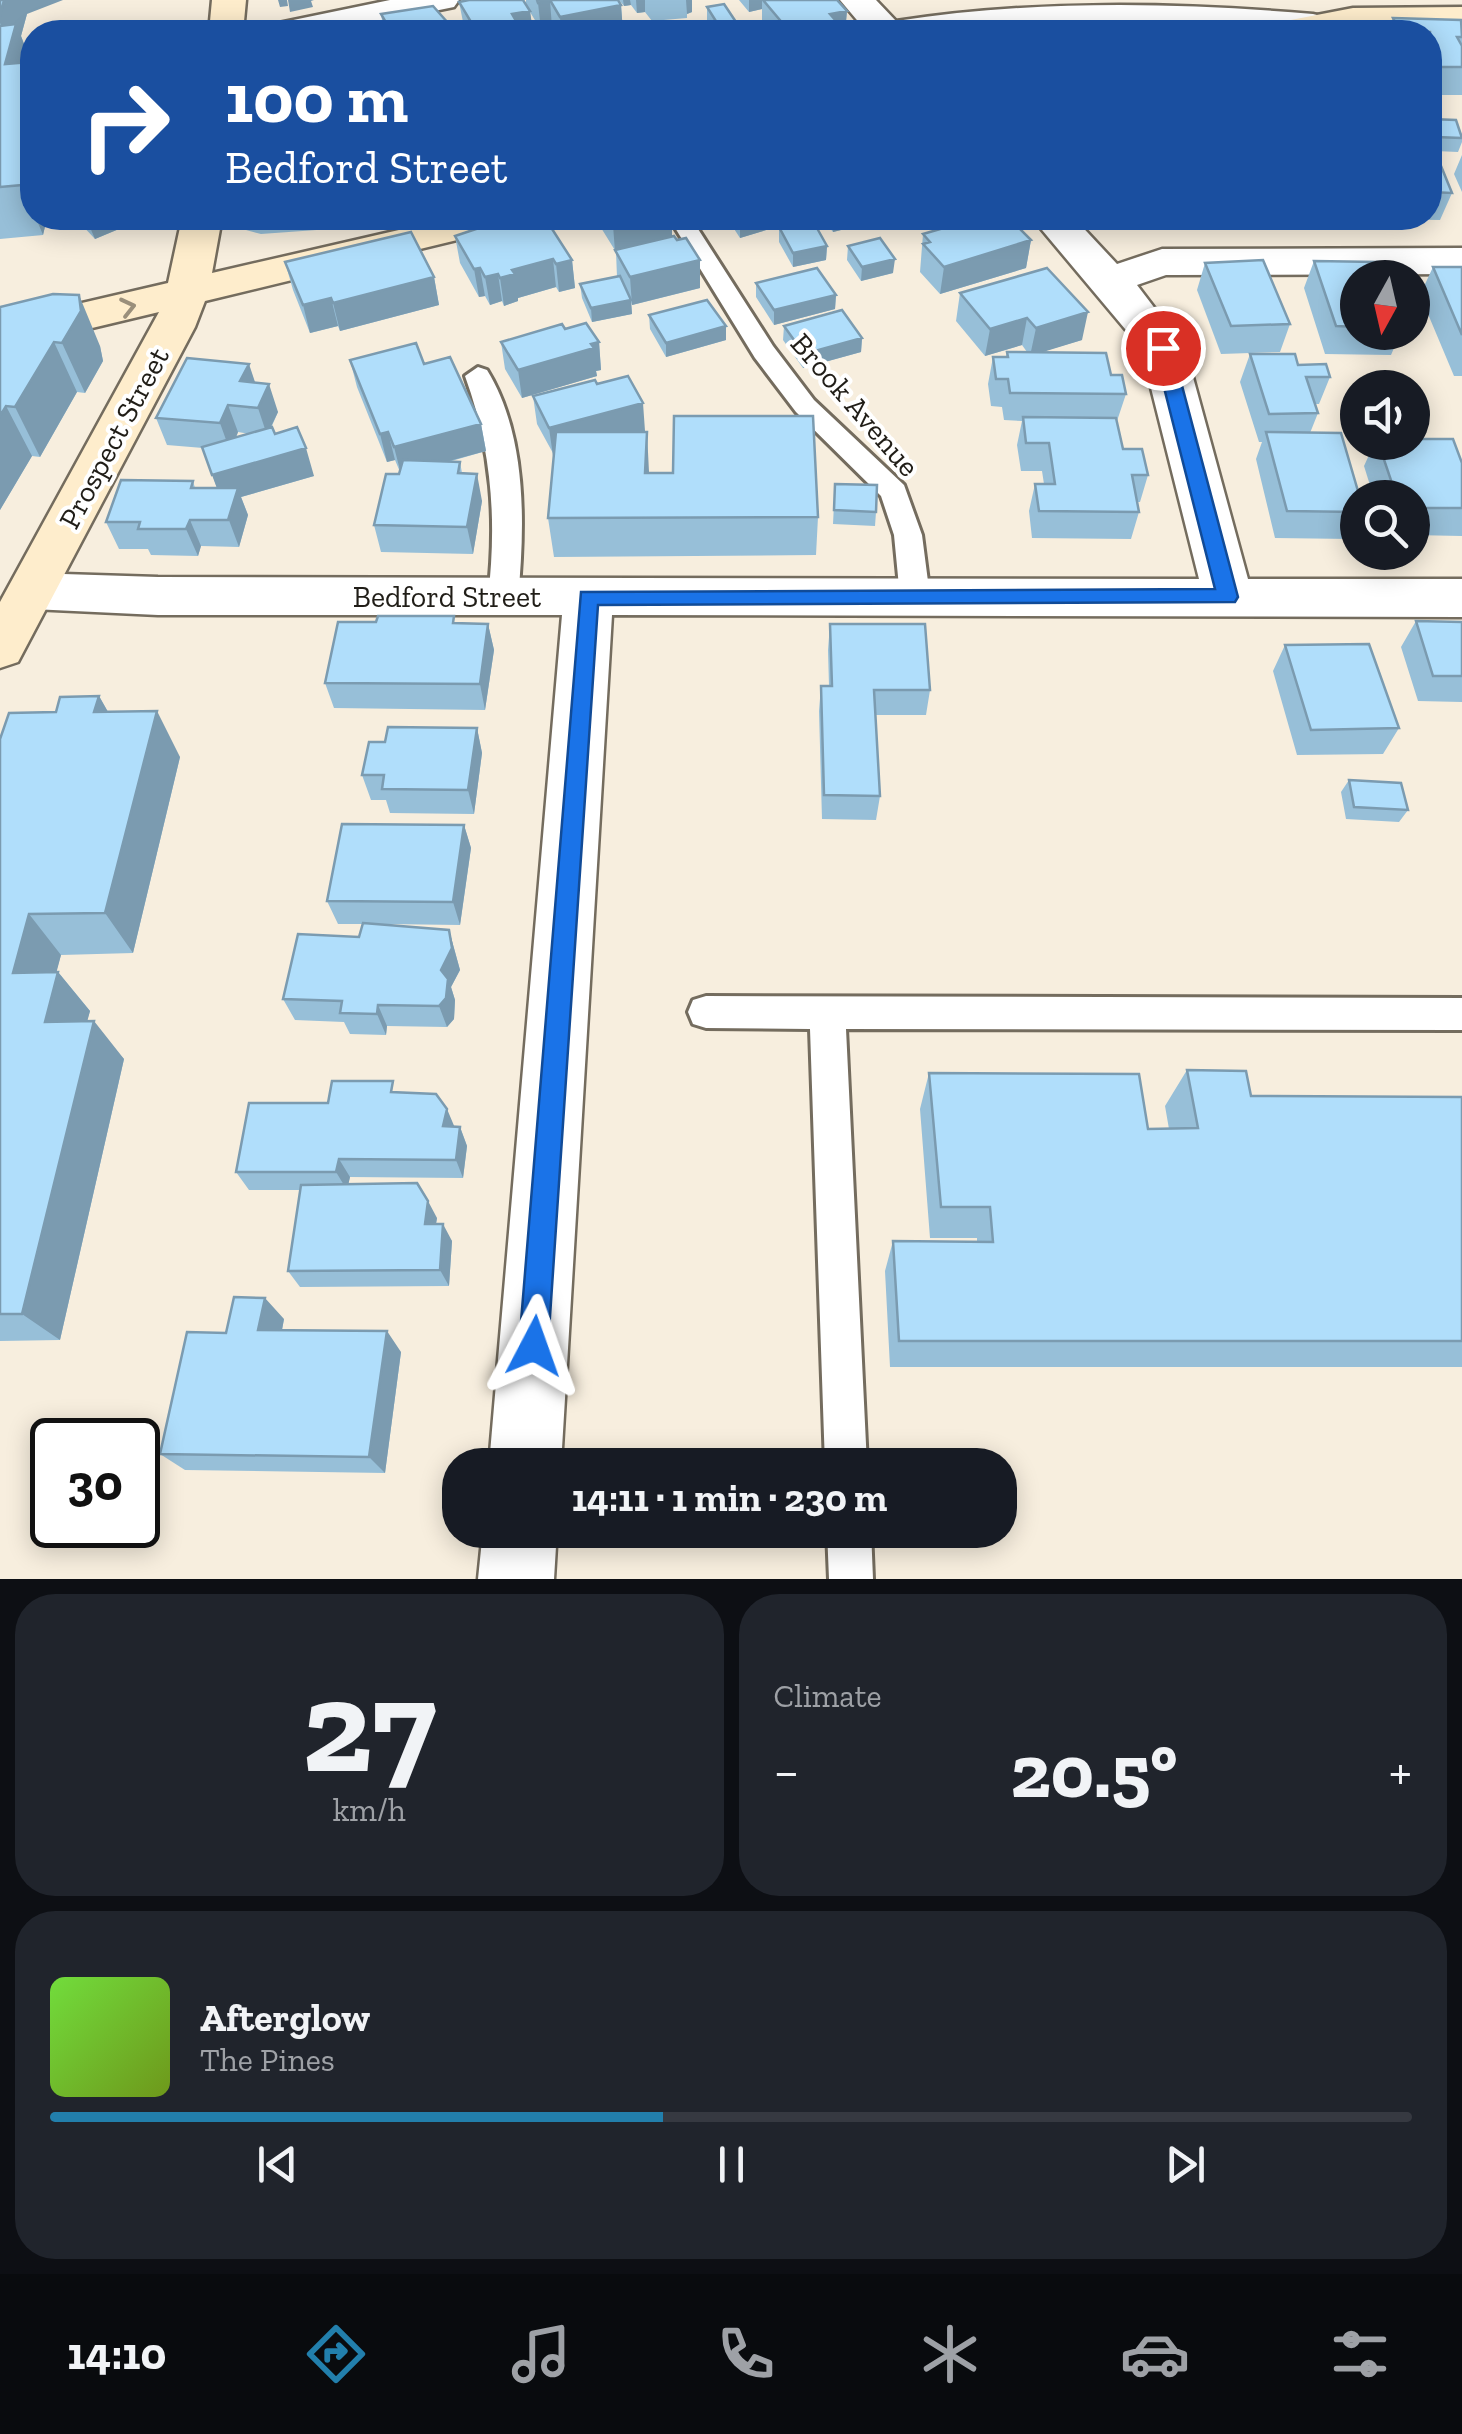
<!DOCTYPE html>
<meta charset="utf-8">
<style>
:root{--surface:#171b24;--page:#20242c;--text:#f1f3f6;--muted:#9ea1a6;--line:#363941;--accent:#227fac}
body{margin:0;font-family:"Zilla Slab",serif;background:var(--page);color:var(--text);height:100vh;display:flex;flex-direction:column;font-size:38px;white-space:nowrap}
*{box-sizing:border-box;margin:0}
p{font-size:32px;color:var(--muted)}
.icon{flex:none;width:55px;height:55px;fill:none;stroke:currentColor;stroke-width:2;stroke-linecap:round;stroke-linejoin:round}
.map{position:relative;height:1579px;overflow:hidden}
.details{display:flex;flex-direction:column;gap:15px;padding:15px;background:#0d0f14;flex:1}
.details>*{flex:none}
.hud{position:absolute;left:20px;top:20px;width:1422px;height:210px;border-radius:40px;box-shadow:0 5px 25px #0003;background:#1a4fa0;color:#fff;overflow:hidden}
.needle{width:65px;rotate:188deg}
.controls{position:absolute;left:1340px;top:260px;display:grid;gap:20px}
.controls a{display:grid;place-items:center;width:90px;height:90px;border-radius:50%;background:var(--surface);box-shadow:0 5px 25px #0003;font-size:50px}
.speed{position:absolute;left:30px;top:1418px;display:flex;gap:20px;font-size:50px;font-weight:700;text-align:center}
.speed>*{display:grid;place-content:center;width:130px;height:130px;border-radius:50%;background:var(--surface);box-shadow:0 5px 25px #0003;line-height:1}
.speed .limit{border:5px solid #111;border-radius:15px;background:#fff;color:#111}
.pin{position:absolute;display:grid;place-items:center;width:85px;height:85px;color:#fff;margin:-42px;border:5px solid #fff;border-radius:50%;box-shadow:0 2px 10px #0007}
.me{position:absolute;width:110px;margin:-55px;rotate:4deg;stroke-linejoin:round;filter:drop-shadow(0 0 8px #0008)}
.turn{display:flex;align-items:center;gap:35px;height:210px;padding:0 40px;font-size:45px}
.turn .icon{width:130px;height:130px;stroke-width:2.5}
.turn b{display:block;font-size:70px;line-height:85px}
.big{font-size:75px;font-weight:700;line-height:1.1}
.details .widget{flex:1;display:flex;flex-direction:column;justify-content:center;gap:15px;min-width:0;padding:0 35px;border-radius:40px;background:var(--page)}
.details .dial{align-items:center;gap:0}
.dial b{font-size:130px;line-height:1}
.song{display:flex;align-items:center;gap:30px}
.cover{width:120px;height:120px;border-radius:15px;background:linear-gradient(135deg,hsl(100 70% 55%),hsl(80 70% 35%))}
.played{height:10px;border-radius:5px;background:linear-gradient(90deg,var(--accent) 45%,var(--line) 45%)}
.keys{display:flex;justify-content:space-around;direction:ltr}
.heat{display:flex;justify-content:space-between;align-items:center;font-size:55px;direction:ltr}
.details .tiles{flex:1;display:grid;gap:15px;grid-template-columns:1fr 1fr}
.widget:last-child{grid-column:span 2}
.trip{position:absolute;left:442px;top:1448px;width:575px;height:100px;border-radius:40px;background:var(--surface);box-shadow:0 5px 25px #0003;font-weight:700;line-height:100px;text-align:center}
.tabs{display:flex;height:160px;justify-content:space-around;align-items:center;background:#090b0e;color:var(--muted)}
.tabs .icon{width:70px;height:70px}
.tabs .selected{color:var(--accent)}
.tabs b{font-size:45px;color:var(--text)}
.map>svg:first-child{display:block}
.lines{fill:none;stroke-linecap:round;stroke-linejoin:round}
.lane-casing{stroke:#746c5e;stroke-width:6}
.street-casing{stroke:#746c5e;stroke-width:5}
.secondary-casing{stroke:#746c5e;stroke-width:5}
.lane{fill:#fff;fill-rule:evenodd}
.street{fill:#fff;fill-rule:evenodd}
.secondary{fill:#feedcc;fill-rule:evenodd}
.wall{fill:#97bfd8;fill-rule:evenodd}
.shaded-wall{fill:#7b9bb0}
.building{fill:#b0defb;stroke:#7b9bb0;stroke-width:2.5}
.oneway{stroke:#9a8f7b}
.route{fill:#1a73e8;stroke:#114b97;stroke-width:2.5}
.labels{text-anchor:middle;stroke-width:8;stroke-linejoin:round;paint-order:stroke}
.street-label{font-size:30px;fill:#201d17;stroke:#fff}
</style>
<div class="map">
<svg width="1462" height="1579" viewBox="0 0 1462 1579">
<rect width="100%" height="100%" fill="#f7eede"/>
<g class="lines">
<defs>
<path id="lane" d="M669,218H691L773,346L814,400L904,485L922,535L930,597L925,605L915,608L905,605L900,597L894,535L881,496L796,412L755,358Z
M478,367L487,370C527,435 525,525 518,598L513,606L503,609L493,606L488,598C497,520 492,450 465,376Z
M706,996L1462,998V1030L846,1029L867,1465H825L810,1029L706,1028L693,1024L688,1012L693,1000Z
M827,1530H871L873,1579H829Z"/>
<path id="street" d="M390,0H459L454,7L331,32H263L269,25Z
M840,0H876L896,21C1034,0 1173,2 1313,14L1325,17L1330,24L1321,32L1103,25L963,32H867Z
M1032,218H1074L1117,264L1162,249L1462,248V274L1166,275L1137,285L1185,348L1248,579H1462V617L612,615L561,1465H489L562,615H158L32,609L14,604L7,591L14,578L32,573L158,577L1199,579L1141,348Z
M483,1530H557L554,1579H478Z"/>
<path id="secondary" d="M212,0H246L243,32H209Z
M1462,7V27L1259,32L1265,25L1353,8Z
M182,218H222L212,273L451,218H521L515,226L205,301L195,327L18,662L0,668V602L159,312L0,350V322L168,283Z"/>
</defs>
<!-- lane casing -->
<use href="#lane" class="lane-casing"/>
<!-- street casing -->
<use href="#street" class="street-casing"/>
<!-- secondary casing -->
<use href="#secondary" class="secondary-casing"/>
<!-- lane -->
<use href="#lane" class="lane"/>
<!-- street -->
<use href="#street" class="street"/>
<!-- secondary -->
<use href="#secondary" class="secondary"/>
</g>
<!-- wall -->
<path class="wall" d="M0,0L27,14L21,36L32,65V218H47L43,235L0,239Z
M465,0H523L526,5V0H618L621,5L623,32H556L552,28L541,30L530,12L533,32H465L459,2Z
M619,0H692V12L687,14V18L652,21L645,12L637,13L631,5L624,6Z
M739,0H837L847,11L845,31L861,32H767L762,26V9L749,12Z
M433,6L456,32H384L381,14Z
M707,7L736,22V32H714L707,21Z
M1393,18L1462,23V95H1430V32H1387Z
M1430,119L1462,134V142L1458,152L1435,151L1452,193L1440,220L1368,219L1430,218Z
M1462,155V192L1454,174Z
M78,218H137L138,221L95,239L80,223Z
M242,218H345L344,228L261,234L246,230Z
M595,218H672V237L700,260V288L632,305L631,302L632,314L592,322L582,298L580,284L617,277L616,252Z
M727,218H796V221L740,238Z
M822,218H889L833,232Z
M1110,218H1150L1118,226Z
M1212,218H1254L1252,224H1214Z
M1288,218H1345L1343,222L1325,221L1323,226L1290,225Z
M954,220H979L1031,240L1026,268L940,294L920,272L923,234L953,226Z
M518,222L572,260L575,288L559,292L556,287L518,298V301L504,306L502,301L490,305L485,296L479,297L460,263L455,236Z
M779,227L827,246L826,260L793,267L779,242Z
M848,246L893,273L861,281L847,260Z
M1314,261L1358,278V332H1401L1391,355L1325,354L1304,288Z
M285,262L434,277L439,305L340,331L338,326L310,333L293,290Z
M1205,263L1290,324L1280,352L1221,354L1197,290Z
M1433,267H1462V376H1454L1420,295Z
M1047,268L1082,340L1041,352L1111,375L1126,394L1117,421L1123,449L1148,475L1140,502H1137L1139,512L1131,539L1032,538L1029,511L1035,484H1044L1042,471H1021L1017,445L1022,421L1004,420L1002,407L991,406L988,384L993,357H1006L1007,352H1027L1022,345L985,356L956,321L960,293Z
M756,283L836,295L835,309L774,325L756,297Z
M0,307L100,346L103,361L85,393L77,392L40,457L32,456L0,510Z
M649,315L726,326V340L666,357L650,329Z
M784,326L862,338L861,352L803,368L783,340Z
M565,329L599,342L601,370L596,371L597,376L522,398L505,369L501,342Z
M1250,354L1298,365L1330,377L1319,404H1315L1318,413L1310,433L1358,498V526L1351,539L1275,538L1256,459L1262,442H1259L1240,382Z
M350,360L424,364L481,424L486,451L448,462H460L462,473L482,501L473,554L381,552L374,525L400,472L395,460L387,462L357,387Z
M255,383L278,412L271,428L314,476L241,497L248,515L239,547L201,546L198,556L151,555L148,549H119L106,522L193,481L195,488H217L203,448L167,445L156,418ZM238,432L250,434L236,438Z
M597,384L645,431L639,432L649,473L818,517L816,555L554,557L548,518L554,455L537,424L533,396Z
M1375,442H1412L1462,463V536L1412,535V498H1374L1364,466Z
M835,484L876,512L875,526L833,524Z
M1416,621L1462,622V702L1418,701L1401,647Z
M455,623L488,624L494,650L485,710L334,708L325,683Z
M830,624L930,690L926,715H875L880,796L876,820L822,819L819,711L821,686H829L828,650Z
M1285,645L1399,728L1383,754L1297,755L1273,671Z
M99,696L108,712L180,757L133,953L61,955L56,972H58L90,1011L87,1021L124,1059L60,1340L0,1341V739L56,712Z
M477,728L482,753L474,814L390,813L386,800H371L362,775L385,742Z
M1349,780L1408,810L1399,822L1346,819L1341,792Z
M464,825L471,848L460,925L384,924L449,930L460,970L451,987L455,1000L454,1019L447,1027L387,1026L386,1035L350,1034L344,1022L295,1020L283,999L359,937L363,924H338L327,901Z
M1187,1070L1251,1096L1462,1097V1367H890L885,1271L893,1241L977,1242V1238H930L920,1109L929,1073L1148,1129H1169L1165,1106Z
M398,1093L455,1127H460L467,1146L463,1178L350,1177L348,1185L437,1218L436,1224L452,1241L449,1286L300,1287L288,1271L301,1190H249L236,1172L328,1103Z
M284,1319L282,1330L401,1352L385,1473L185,1470L160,1454L226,1333Z"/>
<!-- shaded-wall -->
<path class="shaded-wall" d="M4,0H63L27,14L21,36L32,65V94L5,64L10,48L0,23V16Z
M278,0H287L288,6L280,7Z
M288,0H314L311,1L313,7L290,12Z
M550,0L552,28L541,30L538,3Z
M623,0H630L631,5L624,6Z
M636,0H645V12L637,13Z
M686,0H692V12L687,14Z
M749,0H762V9L749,12Z
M621,5L623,32H561L560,17Z
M530,11L533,32H487L512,14Z
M847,11L845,32L830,14Z
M736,22V32H719V26Z
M32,135V210L22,185Z
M36,218H47L43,235Z
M86,218H137L138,221L95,239Z
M643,218H672V238L615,252L613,225Z
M740,218H796V221L740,238Z
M834,218H889L833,232Z
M1120,218H1150L1118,226Z
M1031,240L1026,268L940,294L944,267Z
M827,246L826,260L793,267V253Z
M553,259L556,287L518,298V301L504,306L500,278L512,270Z
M895,259L893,273L861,281L862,267Z
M572,260L575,288L559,292L556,264Z
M700,260V288L632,305L630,277Z
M480,268L485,296L479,297L474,269Z
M498,274L502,301L490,305L485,277Z
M434,277L439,305L340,331L333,303Z
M79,295L100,346L103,361L85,393L62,343Z
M836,295L835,309L774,325V310Z
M331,298L338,326L310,333L303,305Z
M631,300L632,314L592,322L591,308Z
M1088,312L1082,340L1030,356L1036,328Z
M1027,318L1022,345L985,356L990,329Z
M726,326V340L666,357V343Z
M862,338L861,352L803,368L804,354Z
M54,342L77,392L40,457L15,407Z
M599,342L601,370L596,371L597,376L522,398L518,370Z
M249,364L258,391L249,409L240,381Z
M269,384L278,412L267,435L258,408Z
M643,403L645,431L553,456L549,428Z
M228,405L238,432L230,451L220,423Z
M6,406L32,456L0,510V416Z
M481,424L486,451L401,474L394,447Z
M388,432L395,460L387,462L380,434Z
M647,432L649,472L648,512L645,473Z
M306,448L314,476L241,497L248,515L239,547L212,475Z
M477,474L482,501L473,554L467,527Z
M190,520L201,546L198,556L186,529Z
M488,624L494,650L485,710L480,684Z
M99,696L125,742L94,712Z
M157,711L180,757L133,953L105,913Z
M477,728L482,753L474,814L468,790Z
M464,825L471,848L460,925L453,902Z
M29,914L61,955L46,1012L13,973Z
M449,930L460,970L451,987L455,1000L454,1019L447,1027L439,1006L441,970Z
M58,972L90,1011L77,1059L45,1022Z
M378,1005L387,1026L386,1035L377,1014Z
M94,1021L124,1059L60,1340L22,1314Z
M447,1109L455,1128L443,1126Z
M460,1127L467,1146L463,1178L456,1160Z
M339,1159L350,1177L347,1190L336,1172Z
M428,1201L437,1218L433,1240L425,1224Z
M443,1224L452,1241L449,1286L440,1270Z
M265,1298L284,1319L278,1351L258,1330Z
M387,1331L401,1352L385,1473L369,1457Z"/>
<!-- building -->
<path class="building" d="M0,0H4L0,16Z
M469,0H523L530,11L512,14L519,26L487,32H477L459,2Z
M537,0H618L621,5L560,17L550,0L538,3Z
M763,0H837L847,11L830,14L845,31L858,28L861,32H790Z
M724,4L736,22L719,26L707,7Z
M433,6L456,32H384L391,31L381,14Z
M1393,18L1461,20L1462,37H1457L1462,46V67H1430V32H1400Z
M16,24L5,64L30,62L26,79L32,78V135L22,185L0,187V26Z
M1374,24L1378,32H1323L1321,27Z
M1430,119L1456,120L1462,138L1436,137Z
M1430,139L1452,193L1430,192Z
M509,218H515L518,222L536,218H545L572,260L556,264L553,259L512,270L515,274L500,278L498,274L485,277L480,268L474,269L455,236Z
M609,218H643L613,225Z
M961,218H976L979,220L989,218H1009L1031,240L944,267L923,244L930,242L923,234L958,224L954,220Z
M813,221L827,246L793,253L779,227Z
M411,232L434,277L333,303L331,298L303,305L285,262Z
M674,236L677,240L686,238L700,260L630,277L615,250Z
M880,238L895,259L862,267L848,246Z
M1263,260L1290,324L1231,326L1205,263Z
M1314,261L1379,262L1385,278H1358V327L1336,326Z
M1433,267H1462V335Z
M817,268L836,295L774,310L756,283Z
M1047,268L1088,312L1036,328L1027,318L990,329L960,293Z
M620,276L631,300L591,308L580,284Z
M53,294L79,295L81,311L62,343L54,342L15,407L6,406L0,416V307Z
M707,300L726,326L666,343L649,315Z
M842,310L862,338L804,354L784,326Z
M586,323L599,342L591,344L594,348L518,370L501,342L562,324L565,329Z
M416,343L424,364L450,357L481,424L394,447L388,432L380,434L350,360Z
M1007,352L1106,353L1111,375H1122L1126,394L1010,393L1008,379H996L993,357H1008Z
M1250,354H1295L1298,365L1326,364L1330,377H1306L1318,413L1269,414Z
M187,358L249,364L240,381L269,384L258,408L228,405L220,423L156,418Z
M628,376L643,403L549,428L533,396L595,380L597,384Z
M674,416H813L818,517L548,518L556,432H647L645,473H673Z
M1023,417L1116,418L1123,449H1142L1148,475H1132L1139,512L1039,511L1035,484H1055L1049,443H1026Z
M272,427L275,434L297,427L306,448L212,475L202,447Z
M1266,432L1341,433L1360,498H1358V512L1287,511Z
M1412,439H1453L1462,463V508H1412V498H1397L1378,442H1412Z
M403,460L460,462L458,473L477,474L467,527L374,525L386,474H399Z
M121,480L193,481L191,488H238L228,520H190L186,529H138L140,522H106Z
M835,484L877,485L876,512L834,510Z
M378,616H454L453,623L488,624L480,684L325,683L338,622H376Z
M1416,621L1462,622V676H1433Z
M830,624H925L930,690H874L880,796L824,795L821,686H832Z
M1369,644L1399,728L1311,730L1285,645Z
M99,696L94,712L157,711L105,913L29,914L13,973L58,972L45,1022L94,1021L22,1314H0V739L9,713L56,712L60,697Z
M388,727L477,728L468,790L382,789L384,775H362L369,742H385Z
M1349,780L1401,783L1408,810L1354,807Z
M342,824L464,825L453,902L327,901Z
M363,923L449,930L452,948L441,970L448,979L446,998L439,1006L378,1005L377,1014L340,1013L342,1001L283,999L298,934L359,937Z
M1187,1070L1246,1071L1251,1096L1462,1097V1341H899L893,1241L993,1242L990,1207H941L929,1073L1139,1074L1148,1129L1198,1128Z
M332,1081H393L391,1092L436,1094L447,1109L443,1126L460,1127L456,1160L339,1159L336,1172H236L249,1103H328Z
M417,1183L428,1201L425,1224H443L440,1270L288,1271L301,1185Z
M234,1297L265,1298L258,1330L387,1331L369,1457L160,1454L187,1332L226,1333Z"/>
<!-- one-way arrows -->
<defs><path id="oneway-chevron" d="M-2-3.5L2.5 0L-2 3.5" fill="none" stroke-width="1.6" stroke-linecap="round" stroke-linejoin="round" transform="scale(2.5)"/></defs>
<use class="oneway" href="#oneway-chevron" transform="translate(128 307) rotate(-13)"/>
<!-- route -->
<path class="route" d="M1163,342L1172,348L1238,597L1235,602L598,605L548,1346L544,1357L534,1361L523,1357L519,1346L581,592L1215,589L1154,348Z"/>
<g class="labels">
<!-- street labels -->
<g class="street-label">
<text transform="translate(855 405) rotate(49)" y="10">Brook Avenue</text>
<text transform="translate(114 438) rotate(-62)" y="10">Prospect Street</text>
<text x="447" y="607">Bedford Street</text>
</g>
</g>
</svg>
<div class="controls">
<a><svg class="needle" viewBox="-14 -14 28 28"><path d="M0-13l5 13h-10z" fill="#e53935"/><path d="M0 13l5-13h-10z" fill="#9ea1a6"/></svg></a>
<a><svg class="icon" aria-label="sound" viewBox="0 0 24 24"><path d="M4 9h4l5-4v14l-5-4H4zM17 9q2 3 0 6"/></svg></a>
<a><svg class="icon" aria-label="search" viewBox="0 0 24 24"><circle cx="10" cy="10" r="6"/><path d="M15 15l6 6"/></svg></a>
</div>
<div class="speed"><div class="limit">30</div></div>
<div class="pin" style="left:1163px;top:348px;background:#d93025"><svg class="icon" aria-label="arrive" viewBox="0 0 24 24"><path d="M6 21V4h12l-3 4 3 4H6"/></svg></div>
<svg class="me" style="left:534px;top:1346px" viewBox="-20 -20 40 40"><path d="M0-17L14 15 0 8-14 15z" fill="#1a73e8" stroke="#fff" stroke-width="4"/></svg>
<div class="trip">14:11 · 1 min · 230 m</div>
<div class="hud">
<div class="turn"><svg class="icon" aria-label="right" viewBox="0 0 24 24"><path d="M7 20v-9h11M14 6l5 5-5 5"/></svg><div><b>100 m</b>Bedford Street</div></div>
</div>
</div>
<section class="details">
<div class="tiles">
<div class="widget dial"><b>27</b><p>km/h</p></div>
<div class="widget"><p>Climate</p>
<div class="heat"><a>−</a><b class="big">20.5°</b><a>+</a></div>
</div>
<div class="widget">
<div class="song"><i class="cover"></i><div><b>Afterglow</b><p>The Pines</p></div></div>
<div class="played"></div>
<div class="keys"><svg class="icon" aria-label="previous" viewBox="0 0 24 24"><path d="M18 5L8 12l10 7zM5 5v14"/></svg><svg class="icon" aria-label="pause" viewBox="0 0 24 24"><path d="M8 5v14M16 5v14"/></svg><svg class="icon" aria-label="next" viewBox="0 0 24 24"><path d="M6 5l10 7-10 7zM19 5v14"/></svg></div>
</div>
</div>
</section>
<nav class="tabs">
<b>14:10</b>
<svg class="icon selected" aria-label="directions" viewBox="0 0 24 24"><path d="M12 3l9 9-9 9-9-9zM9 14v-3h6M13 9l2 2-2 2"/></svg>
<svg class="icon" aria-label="music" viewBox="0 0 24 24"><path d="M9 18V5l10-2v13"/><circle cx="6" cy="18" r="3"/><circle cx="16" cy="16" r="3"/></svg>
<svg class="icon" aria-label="phone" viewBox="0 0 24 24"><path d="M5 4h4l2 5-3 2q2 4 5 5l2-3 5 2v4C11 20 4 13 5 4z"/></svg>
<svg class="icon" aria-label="climate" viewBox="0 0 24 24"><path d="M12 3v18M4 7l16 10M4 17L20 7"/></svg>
<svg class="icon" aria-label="car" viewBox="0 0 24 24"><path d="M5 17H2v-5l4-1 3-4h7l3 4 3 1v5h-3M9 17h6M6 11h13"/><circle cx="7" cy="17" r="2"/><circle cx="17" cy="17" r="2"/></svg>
<svg class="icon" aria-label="filters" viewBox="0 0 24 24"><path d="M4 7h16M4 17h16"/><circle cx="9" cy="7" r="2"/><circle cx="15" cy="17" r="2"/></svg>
</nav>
